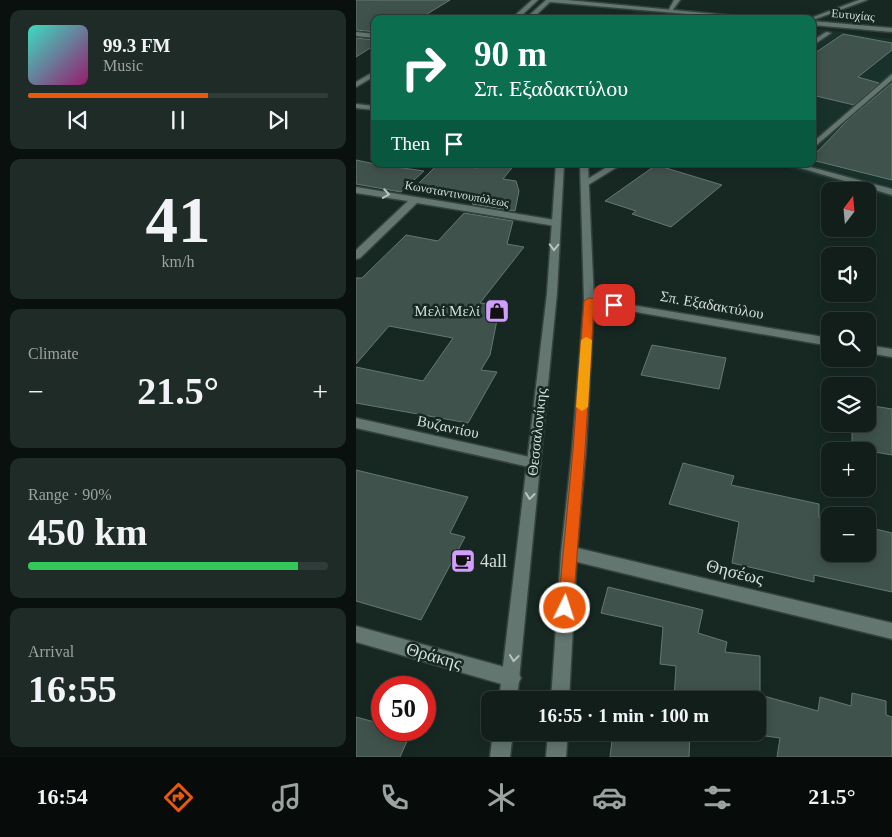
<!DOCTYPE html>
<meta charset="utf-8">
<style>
:root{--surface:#111e1a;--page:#1e2b27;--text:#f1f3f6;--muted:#9ca2a2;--line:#303c39;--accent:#ea580c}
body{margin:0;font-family:"Times New Roman",serif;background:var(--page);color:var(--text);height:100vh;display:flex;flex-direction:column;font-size:19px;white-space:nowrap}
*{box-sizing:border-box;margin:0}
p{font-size:16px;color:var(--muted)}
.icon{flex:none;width:28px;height:28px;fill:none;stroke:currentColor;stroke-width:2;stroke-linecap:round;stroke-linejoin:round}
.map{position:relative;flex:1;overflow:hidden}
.side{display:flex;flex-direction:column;gap:10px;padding:10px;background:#09100e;width:356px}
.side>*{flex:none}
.top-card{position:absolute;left:15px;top:15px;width:445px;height:152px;border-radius:10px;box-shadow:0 2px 12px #0003,0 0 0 1px var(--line);background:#0b6e4f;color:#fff;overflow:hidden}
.needle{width:32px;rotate:16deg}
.tools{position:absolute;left:465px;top:182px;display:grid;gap:10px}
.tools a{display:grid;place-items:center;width:55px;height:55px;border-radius:10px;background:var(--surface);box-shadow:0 2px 12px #0003,0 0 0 1px var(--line);font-size:25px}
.speed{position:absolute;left:15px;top:676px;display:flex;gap:10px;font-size:25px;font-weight:700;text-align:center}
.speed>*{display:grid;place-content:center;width:65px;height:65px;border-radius:50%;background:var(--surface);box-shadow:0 2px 12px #0003,0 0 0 1px var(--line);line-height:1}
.speed .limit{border:8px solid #d22;background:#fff;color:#111}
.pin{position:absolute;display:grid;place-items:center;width:42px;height:42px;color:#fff;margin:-21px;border-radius:10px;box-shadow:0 2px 8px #0006}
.me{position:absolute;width:55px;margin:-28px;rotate:4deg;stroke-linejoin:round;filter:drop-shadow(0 0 4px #0008)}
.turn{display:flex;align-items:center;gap:18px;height:105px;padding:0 20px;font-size:22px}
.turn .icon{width:65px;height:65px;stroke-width:2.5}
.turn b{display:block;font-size:35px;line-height:42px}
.then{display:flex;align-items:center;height:48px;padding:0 20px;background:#0003;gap:10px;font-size:19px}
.big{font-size:38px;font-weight:800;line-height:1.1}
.side .tile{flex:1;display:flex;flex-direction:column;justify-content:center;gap:8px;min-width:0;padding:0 18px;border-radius:10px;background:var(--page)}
.side .dial{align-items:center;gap:0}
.dial b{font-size:65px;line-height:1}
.song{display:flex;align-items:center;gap:15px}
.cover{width:60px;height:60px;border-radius:8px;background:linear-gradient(135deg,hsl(170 70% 55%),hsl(320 70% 35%))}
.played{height:5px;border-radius:2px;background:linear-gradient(90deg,var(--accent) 60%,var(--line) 60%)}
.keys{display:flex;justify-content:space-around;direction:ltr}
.heat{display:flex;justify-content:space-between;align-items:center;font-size:28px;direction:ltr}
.charge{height:8px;border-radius:4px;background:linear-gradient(90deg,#34c759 90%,var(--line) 0)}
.trip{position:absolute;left:125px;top:691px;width:285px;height:50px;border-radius:10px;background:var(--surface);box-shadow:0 2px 12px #0003,0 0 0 1px var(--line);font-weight:800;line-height:50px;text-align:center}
.menu{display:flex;height:80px;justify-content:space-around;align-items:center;background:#070c0a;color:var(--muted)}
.menu .icon{width:35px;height:35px}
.menu .current{color:var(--accent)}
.menu b{font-size:22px;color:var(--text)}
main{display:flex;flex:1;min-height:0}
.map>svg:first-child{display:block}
.built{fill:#18322b}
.building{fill:#40524c;stroke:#647871}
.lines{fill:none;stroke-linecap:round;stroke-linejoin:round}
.street-casing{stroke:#35423e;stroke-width:3}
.secondary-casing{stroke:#35423e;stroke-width:3}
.street{fill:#637670;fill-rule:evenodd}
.secondary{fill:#637670;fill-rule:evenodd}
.oneway{stroke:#b8c4c0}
.route{fill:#ea580c;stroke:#983908}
.slow{fill:#f59e0b}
.labels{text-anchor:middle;stroke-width:5;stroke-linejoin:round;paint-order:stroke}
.far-street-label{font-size:12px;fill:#d4dedb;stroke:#172823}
.street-label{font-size:15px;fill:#d4dedb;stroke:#172823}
.poi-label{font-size:15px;fill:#d4dedb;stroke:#172823;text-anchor:end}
.near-poi-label{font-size:18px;fill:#d4dedb;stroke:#172823;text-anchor:start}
.near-street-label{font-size:18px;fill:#d4dedb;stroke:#172823}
</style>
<main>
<section class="side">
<div class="tile">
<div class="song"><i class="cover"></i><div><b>99.3 FM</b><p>Music</p></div></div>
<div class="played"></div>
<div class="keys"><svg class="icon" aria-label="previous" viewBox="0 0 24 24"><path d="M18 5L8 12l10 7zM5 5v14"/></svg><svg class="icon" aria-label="pause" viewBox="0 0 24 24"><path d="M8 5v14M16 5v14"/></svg><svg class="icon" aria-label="next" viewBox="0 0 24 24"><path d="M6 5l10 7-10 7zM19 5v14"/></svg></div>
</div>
<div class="tile dial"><b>41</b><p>km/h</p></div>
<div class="tile"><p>Climate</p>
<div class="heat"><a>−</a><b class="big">21.5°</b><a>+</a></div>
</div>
<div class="tile"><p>Range · 90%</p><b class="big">450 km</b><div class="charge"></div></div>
<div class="tile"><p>Arrival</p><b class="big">16:55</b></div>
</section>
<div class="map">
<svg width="536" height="757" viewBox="0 0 536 757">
<rect width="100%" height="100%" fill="#172823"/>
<!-- built -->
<path class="built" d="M281,11L362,19H260Z
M456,28L536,39V198L416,164H456Z"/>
<!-- building -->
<path class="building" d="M0,0H94L63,19H19V32L0,30Z
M487,34L536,43V50L502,77L523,83L498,105L456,95V55Z
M0,38L19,40V45L0,57Z
M536,83V180L456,160V157L493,119Z
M0,160L19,164L68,171L45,192L0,184Z
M82,164L121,168L125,164H159L147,179L160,181L163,191L159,211L116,204L124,196L60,186Z
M300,165L366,185L315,227L276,214L280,211L249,201Z
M108,213L157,221L151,244L168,247L124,303L144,305L134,355L125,370L141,372L116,416L112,423L0,403V367L67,381L97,338L33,326L0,364V278H6L50,235L82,241Z
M296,345L370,358L363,389L285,375Z
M511,405L536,409V455L496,448V424H511Z
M327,463L378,476L375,485L463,504V517L474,520V554H511V527L536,533V592L458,575V582L376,563L383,522L313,504Z
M0,470L112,497L94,533L109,537L65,620L0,601Z
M252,587L347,610L342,633L371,642L369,652L404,656V695L462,711L464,697L495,706L496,693L530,701V715L536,717V757H421L424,738L380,732H401V700H318L320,666L304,664L307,627L245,613Z
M0,717L26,724V730H56L44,757H0Z
M257,732H334L333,757H254Z"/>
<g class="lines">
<defs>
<path id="street" d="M318,0H324L316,11H312Z
M456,21L536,28V32L456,25Z
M470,32L475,33L456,46V41Z
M19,71V76L0,87V82Z
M536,74V80L456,149V143Z
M0,104L19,106V110L0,108Z
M256,164H266L232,185L225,183Z
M431,164H443L536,189V195Z
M0,187L199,220L204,223L199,226L61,203L4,258L0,259V250L52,201L0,193Z
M233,298L474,338V346L229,303L228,301Z
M511,345L536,349V357L511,353Z
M0,418L178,458L183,459L185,463L183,467L178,468L0,428Z
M213,546L536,623V639L213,560L207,558L205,553L207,548Z
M0,626L156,669L162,672L165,678L162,684L156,687L0,642Z"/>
<path id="secondary" d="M176,0H182L162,19H155Z
M190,0H211L412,19H387L194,2L176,19H169Z
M503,0H511L457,20L452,19Z
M0,32L19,34V38L0,36Z
M200,164H208L201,293L161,700H143L191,293Z
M224,164H232L238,301L230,450L221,553L213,700H195L205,553L216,450L228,301Z
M137,732H157L154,757H134Z
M192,732H212L210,757H190Z"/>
</defs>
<!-- street casing -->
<use href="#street" class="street-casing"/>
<!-- secondary casing -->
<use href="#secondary" class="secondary-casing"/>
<!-- street -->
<use href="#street" class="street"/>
<!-- secondary -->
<use href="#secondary" class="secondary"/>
</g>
<!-- one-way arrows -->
<defs><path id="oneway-chevron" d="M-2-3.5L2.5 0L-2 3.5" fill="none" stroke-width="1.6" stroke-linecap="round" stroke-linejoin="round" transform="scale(1.25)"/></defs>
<g class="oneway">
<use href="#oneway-chevron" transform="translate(30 194) rotate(9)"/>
<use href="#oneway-chevron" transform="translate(198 247) rotate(92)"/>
<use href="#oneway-chevron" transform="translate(174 496) rotate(96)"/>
<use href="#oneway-chevron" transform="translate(158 658) rotate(96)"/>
</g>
<!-- route -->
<path class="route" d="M233,298L258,302L263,305L258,308L238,305L229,450L217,608L215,613L209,615L204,613L202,608L217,450L228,301Z"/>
<!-- slow -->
<path class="slow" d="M230,337L236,340L232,407L226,411L220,407L225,340Z"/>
<!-- icons -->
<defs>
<symbol id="shop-square" viewBox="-11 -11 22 22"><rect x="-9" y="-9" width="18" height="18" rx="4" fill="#d29dfd" stroke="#172823"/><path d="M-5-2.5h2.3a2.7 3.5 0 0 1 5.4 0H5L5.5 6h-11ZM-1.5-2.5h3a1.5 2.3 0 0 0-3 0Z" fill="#111"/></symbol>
<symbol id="cafe-square" viewBox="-11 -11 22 22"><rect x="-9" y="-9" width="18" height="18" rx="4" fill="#d29dfd" stroke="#172823"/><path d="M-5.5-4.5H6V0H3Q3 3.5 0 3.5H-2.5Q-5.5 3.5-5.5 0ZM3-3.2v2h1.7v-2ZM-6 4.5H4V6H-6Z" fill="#111"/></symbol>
</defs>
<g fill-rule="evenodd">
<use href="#shop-square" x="127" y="297" width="28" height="28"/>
<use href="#cafe-square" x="93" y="547" width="28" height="28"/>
</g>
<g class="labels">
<!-- far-street labels -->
<g class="far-street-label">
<text transform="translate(497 15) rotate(5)" y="4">Ευτυχίας</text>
<text transform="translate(101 194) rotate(10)" y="4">Κωνσταντινουπόλεως</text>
</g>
<!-- street labels -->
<g class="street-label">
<text transform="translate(356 305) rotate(10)" y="5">Σπ. Εξαδακτύλου</text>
<text transform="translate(92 427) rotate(12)" y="5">Βυζαντίου</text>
<text transform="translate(181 432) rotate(-84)" y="5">Θεσσαλονίκης</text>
</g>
<!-- poi labels -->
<g class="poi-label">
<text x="124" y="316">Μελί Μελί</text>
</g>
<!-- near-poi labels -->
<g class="near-poi-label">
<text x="124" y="567">4all</text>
</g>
<!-- near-street labels -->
<g class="near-street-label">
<text transform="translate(379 572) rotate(14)" y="6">Θησέως</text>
<text transform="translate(78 656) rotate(16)" y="6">Θράκης</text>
</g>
</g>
</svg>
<div class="tools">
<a><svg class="needle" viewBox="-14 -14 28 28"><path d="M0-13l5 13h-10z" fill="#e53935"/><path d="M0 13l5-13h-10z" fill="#9ca2a2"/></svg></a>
<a><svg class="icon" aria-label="sound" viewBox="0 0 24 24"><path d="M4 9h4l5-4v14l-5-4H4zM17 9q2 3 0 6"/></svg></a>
<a><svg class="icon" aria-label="search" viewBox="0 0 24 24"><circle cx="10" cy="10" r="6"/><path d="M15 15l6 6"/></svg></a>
<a><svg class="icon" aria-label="layers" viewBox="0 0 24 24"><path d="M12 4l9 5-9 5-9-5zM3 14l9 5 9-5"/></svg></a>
<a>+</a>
<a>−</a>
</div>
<div class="speed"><div class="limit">50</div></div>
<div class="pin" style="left:258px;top:305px;background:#d93025"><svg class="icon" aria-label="arrive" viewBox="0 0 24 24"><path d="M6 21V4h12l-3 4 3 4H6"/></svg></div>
<svg class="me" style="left:209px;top:608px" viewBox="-20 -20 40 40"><circle r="17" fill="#ea580c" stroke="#fff" stroke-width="3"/><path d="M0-11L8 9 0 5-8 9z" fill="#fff"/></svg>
<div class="trip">16:55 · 1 min · 100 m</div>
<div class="top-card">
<div class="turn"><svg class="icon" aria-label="right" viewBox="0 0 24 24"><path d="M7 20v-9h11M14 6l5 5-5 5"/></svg><div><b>90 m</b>Σπ. Εξαδακτύλου</div></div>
<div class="then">Then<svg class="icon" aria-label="arrive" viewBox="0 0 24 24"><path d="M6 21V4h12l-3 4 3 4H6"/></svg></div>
</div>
</div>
</main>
<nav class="menu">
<b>16:54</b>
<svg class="icon current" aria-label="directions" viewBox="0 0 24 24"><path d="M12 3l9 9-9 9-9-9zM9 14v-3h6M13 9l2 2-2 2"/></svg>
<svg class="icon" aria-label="music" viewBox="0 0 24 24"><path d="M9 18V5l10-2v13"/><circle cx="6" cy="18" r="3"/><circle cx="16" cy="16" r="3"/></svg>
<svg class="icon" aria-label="phone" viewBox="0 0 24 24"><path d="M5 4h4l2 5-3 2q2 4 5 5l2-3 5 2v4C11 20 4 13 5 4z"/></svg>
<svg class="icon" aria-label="climate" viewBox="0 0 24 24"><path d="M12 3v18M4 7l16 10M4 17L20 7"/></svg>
<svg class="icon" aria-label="car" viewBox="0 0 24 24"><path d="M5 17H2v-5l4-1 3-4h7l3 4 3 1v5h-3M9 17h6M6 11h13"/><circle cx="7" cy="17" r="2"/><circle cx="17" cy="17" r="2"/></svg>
<svg class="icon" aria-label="filters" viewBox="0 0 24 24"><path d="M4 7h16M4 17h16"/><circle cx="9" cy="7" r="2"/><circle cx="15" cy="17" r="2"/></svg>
<b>21.5°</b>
</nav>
